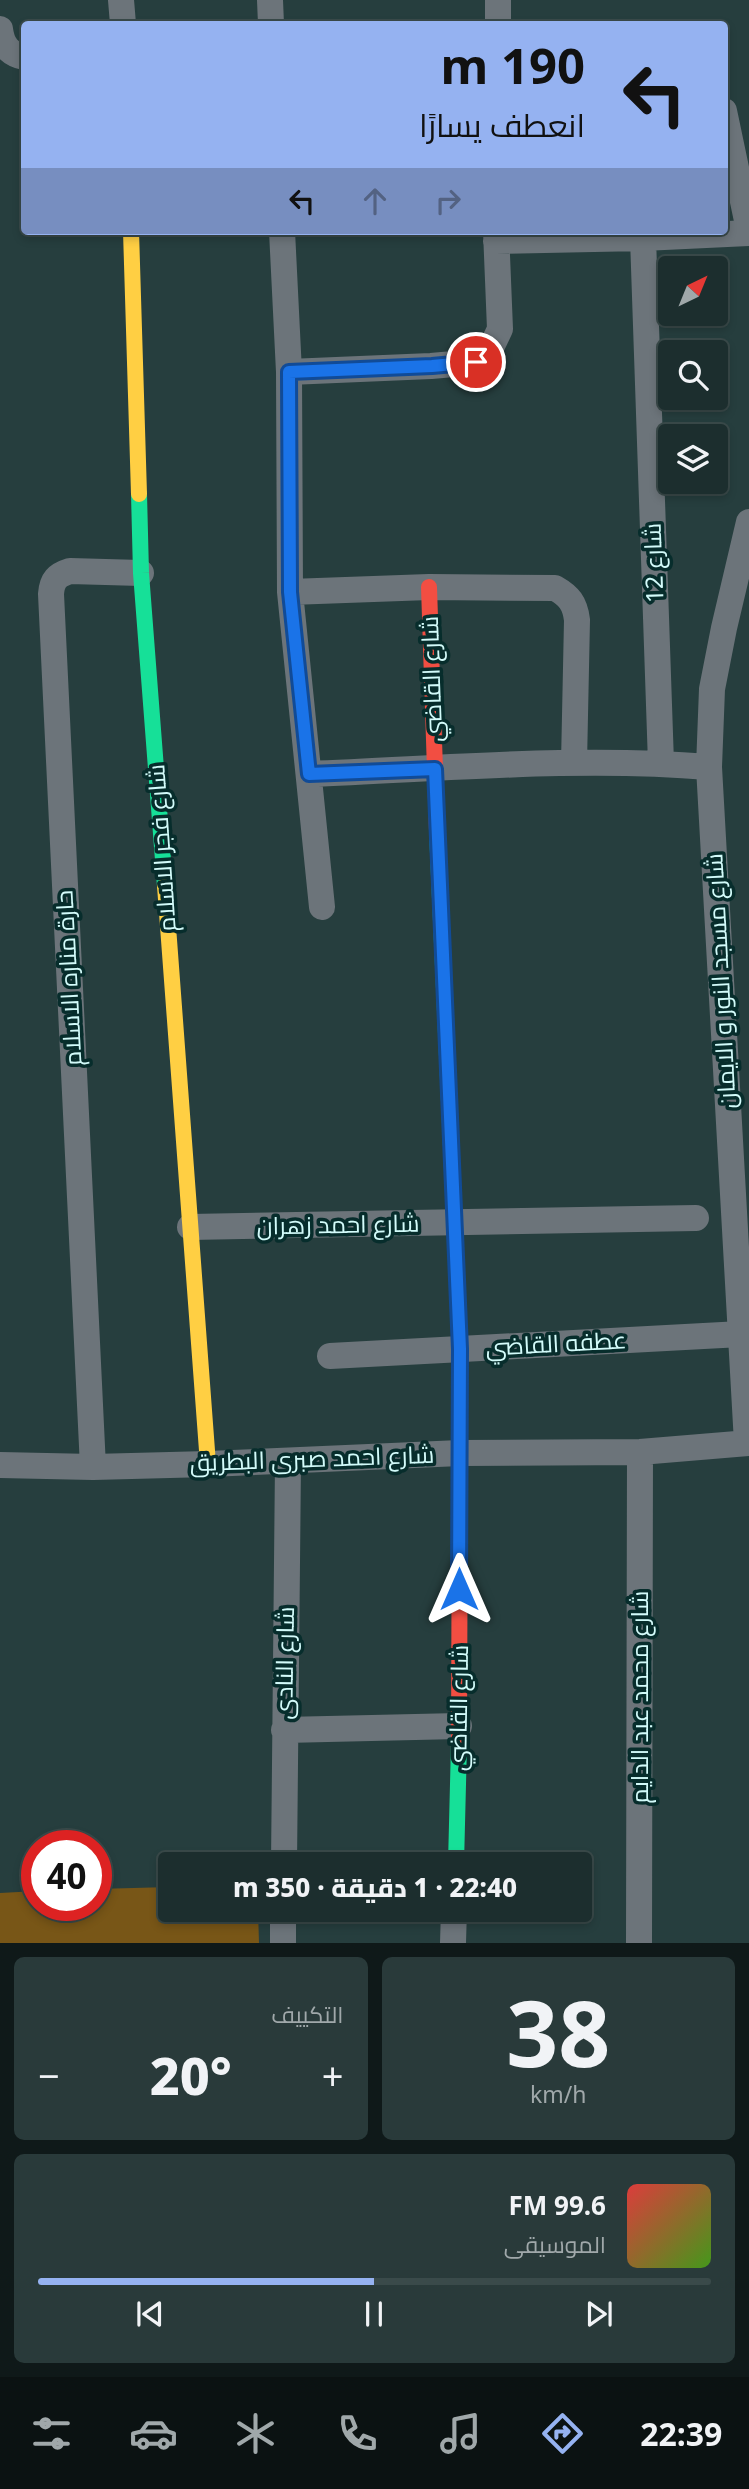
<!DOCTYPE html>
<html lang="ar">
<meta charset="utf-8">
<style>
:root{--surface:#1c2e2e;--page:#293a3a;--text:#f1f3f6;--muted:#a0a8aa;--line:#3a4a4a;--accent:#95b2f1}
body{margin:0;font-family:"Noto Sans",Cairo,sans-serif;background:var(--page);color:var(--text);direction:rtl;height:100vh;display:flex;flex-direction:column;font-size:26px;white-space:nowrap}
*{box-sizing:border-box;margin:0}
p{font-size:23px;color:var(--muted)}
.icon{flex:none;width:38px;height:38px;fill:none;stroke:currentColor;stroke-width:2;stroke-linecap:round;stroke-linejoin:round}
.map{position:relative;height:1943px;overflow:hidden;direction:ltr}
.sheet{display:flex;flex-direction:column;gap:14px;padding:14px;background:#0f1919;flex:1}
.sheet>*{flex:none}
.banner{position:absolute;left:21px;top:21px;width:707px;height:214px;border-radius:7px;box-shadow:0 4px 10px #0003,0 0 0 2px var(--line);direction:rtl;background:#95b2f1;color:#111;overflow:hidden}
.needle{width:46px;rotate:43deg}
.controls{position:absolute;left:658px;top:256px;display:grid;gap:14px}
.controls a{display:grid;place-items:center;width:70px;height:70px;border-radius:7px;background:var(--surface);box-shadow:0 4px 10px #0003,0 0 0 2px var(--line);font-size:35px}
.speed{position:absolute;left:21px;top:1830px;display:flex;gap:14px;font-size:35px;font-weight:700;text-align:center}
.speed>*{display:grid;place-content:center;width:91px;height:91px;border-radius:50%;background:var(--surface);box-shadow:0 4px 10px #0003,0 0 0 2px var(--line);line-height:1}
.speed .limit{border:10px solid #d22;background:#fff;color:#111}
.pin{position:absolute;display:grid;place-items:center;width:60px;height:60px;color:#fff;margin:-30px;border:4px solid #fff;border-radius:50%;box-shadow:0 2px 7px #0007}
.me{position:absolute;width:77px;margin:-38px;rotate:0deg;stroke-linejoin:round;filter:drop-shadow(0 0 5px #0008)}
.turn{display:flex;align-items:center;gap:24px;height:147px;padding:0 28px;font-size:32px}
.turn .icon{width:91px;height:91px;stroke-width:2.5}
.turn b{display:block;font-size:49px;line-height:60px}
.lanes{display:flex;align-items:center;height:66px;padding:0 28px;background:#0003;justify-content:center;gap:35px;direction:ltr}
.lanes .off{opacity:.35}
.big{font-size:52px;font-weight:800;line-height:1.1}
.sheet .card{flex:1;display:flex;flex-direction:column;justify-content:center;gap:10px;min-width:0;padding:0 24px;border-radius:10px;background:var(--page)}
.sheet .dial{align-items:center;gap:0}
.dial b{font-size:91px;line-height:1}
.song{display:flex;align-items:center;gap:21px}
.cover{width:84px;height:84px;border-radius:10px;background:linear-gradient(135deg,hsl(0 70% 55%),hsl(100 70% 35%))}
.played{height:7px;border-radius:4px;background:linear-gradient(90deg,var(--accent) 50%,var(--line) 50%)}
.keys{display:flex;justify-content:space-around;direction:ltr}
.heat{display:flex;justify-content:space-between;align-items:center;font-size:38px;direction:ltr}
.sheet .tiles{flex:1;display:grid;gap:14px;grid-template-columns:1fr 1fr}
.card:last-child{grid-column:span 2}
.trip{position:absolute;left:158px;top:1852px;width:434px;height:70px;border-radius:7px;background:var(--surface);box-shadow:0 4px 10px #0003,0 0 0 2px var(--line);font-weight:800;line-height:70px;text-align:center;direction:rtl}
.dock{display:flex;height:112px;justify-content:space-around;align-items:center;background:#0b1212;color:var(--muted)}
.dock .icon{width:49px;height:49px}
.dock .on{color:var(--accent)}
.dock b{font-size:32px;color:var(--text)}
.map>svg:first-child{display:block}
.green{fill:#785617}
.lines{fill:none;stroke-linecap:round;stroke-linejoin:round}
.street{stroke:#6c747a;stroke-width:26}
.fast{stroke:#16e098;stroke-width:16}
.slow{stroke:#ffcf43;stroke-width:16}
.jam{stroke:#f24e42;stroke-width:16}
.route-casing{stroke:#114b97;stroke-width:18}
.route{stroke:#1a73e8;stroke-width:12}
.labels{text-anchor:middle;stroke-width:7;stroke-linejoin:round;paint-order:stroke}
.street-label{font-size:24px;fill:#d3fbfa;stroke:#072d2c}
</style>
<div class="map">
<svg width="749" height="1943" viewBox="0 0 749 1943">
<rect width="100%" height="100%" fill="#263e3e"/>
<!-- green -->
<path class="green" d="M170,1887V1909H258L259,1943H0V1893L37,1891V1906H96V1889Z"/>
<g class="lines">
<!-- street -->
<path class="street" d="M121,0L123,24
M270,0L271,24
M498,24V0
M0,29C2,45 9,54 24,57
M724,111L749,230
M282,231L289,372L290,592L322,907
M643,238L661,763
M496,241L643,238L749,233
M289,372L431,366L476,362L490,350L500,329L496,231
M290,592L429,587L555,588C569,596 575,603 577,620L574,763
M309,774C442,769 577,756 709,767
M190,1227L696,1218
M330,1356L741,1334
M747,1443L709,767L712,689L724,628L749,522
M0,1465L93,1467L208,1464L460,1453L640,1452L749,1443
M93,1467L51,594C52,580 57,575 70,571L141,573
M284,1730L459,1726
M284,1864L288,1462
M283,1943V1909
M453,1943L454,1909
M639,1943L640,1452"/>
<!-- fast -->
<path class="fast" d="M139,494L141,573L165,886
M437,831L460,1349V1445
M456,1864L459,1744"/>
<!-- slow -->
<path class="slow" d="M131,231L139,494
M165,886L208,1464"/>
<!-- jam -->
<path class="jam" d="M429,587L437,831
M459,1744L460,1445"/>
</g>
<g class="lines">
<defs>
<path id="route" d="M459,1589L460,1349L435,769L309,774L290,592L289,372L432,366L476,362"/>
</defs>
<!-- route casing -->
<use href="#route" class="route-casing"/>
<!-- route -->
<use href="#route" class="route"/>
</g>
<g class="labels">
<!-- street labels -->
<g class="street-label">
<text transform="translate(654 563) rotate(-92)" y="8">شارع 12</text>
<text transform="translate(432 679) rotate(-92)" y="8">شارع القاضي</text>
<text transform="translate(162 848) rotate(-94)" y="8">شارع فجر الاسلام</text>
<text transform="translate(69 978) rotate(-93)" y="8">حارة مناره الاسلام</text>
<text transform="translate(721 981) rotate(-93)" y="8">شارع مسجد النور و الايمان</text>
<text transform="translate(338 1225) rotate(-1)" y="8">شارع احمد زهران</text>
<text transform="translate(556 1344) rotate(-3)" y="8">عطفه القاضي</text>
<text transform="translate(312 1459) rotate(-2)" y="8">شارع احمد صبرى البطريق</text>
<text transform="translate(285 1663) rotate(-89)" y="8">شارع النادى</text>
<text transform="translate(640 1697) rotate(-90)" y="8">شارع محمد عبد الدايم</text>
<text transform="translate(459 1708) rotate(-89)" y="8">شارع القاضي</text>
</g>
</g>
</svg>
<div class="controls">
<a><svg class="needle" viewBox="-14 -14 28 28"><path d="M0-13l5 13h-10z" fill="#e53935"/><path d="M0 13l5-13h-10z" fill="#a0a8aa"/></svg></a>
<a><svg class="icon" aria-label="search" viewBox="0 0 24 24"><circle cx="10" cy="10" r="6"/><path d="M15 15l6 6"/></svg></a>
<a><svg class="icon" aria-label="layers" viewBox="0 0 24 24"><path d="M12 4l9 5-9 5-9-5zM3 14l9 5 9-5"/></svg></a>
</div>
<div class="speed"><div class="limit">40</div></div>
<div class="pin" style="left:476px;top:362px;background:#d93025"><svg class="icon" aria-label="arrive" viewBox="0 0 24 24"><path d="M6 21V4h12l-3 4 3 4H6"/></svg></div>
<svg class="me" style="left:459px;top:1589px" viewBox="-20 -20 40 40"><path d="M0-17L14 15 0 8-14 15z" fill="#1a73e8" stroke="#fff" stroke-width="4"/></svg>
<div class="trip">22:40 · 1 دقيقة · 350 m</div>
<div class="banner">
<div class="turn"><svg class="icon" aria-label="left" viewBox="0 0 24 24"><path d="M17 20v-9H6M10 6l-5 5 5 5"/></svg><div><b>190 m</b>انعطف يسارًا</div></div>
<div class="lanes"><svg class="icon" aria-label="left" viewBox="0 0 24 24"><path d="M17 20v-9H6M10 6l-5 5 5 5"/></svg><svg class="icon off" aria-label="ahead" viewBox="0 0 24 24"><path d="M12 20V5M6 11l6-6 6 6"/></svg><svg class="icon off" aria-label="right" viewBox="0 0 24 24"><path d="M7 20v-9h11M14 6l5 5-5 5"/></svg></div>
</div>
</div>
<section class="sheet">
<div class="tiles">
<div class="card dial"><b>38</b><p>km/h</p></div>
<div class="card"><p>التكييف</p>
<div class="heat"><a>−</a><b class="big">20°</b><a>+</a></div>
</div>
<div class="card">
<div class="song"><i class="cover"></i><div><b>99.6 FM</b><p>الموسيقى</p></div></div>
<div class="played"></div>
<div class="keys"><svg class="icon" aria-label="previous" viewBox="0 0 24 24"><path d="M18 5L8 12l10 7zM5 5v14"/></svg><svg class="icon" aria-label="pause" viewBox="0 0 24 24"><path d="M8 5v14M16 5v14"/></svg><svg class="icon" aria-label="next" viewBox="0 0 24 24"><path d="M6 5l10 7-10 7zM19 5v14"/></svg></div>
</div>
</div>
</section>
<nav class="dock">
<b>22:39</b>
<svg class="icon on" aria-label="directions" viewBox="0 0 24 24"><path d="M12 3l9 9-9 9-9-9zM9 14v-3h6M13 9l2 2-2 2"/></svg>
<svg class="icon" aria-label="music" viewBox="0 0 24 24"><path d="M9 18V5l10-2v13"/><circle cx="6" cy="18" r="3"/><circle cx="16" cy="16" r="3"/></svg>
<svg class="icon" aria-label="phone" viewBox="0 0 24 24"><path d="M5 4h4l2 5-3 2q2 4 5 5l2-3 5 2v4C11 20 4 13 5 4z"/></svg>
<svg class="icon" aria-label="climate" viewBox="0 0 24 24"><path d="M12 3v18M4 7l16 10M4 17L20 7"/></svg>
<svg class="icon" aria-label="car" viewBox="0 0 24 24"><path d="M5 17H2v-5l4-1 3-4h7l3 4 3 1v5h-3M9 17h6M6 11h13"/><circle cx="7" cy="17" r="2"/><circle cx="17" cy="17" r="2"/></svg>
<svg class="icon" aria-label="filters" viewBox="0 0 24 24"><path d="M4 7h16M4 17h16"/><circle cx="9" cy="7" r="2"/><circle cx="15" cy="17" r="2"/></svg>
</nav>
